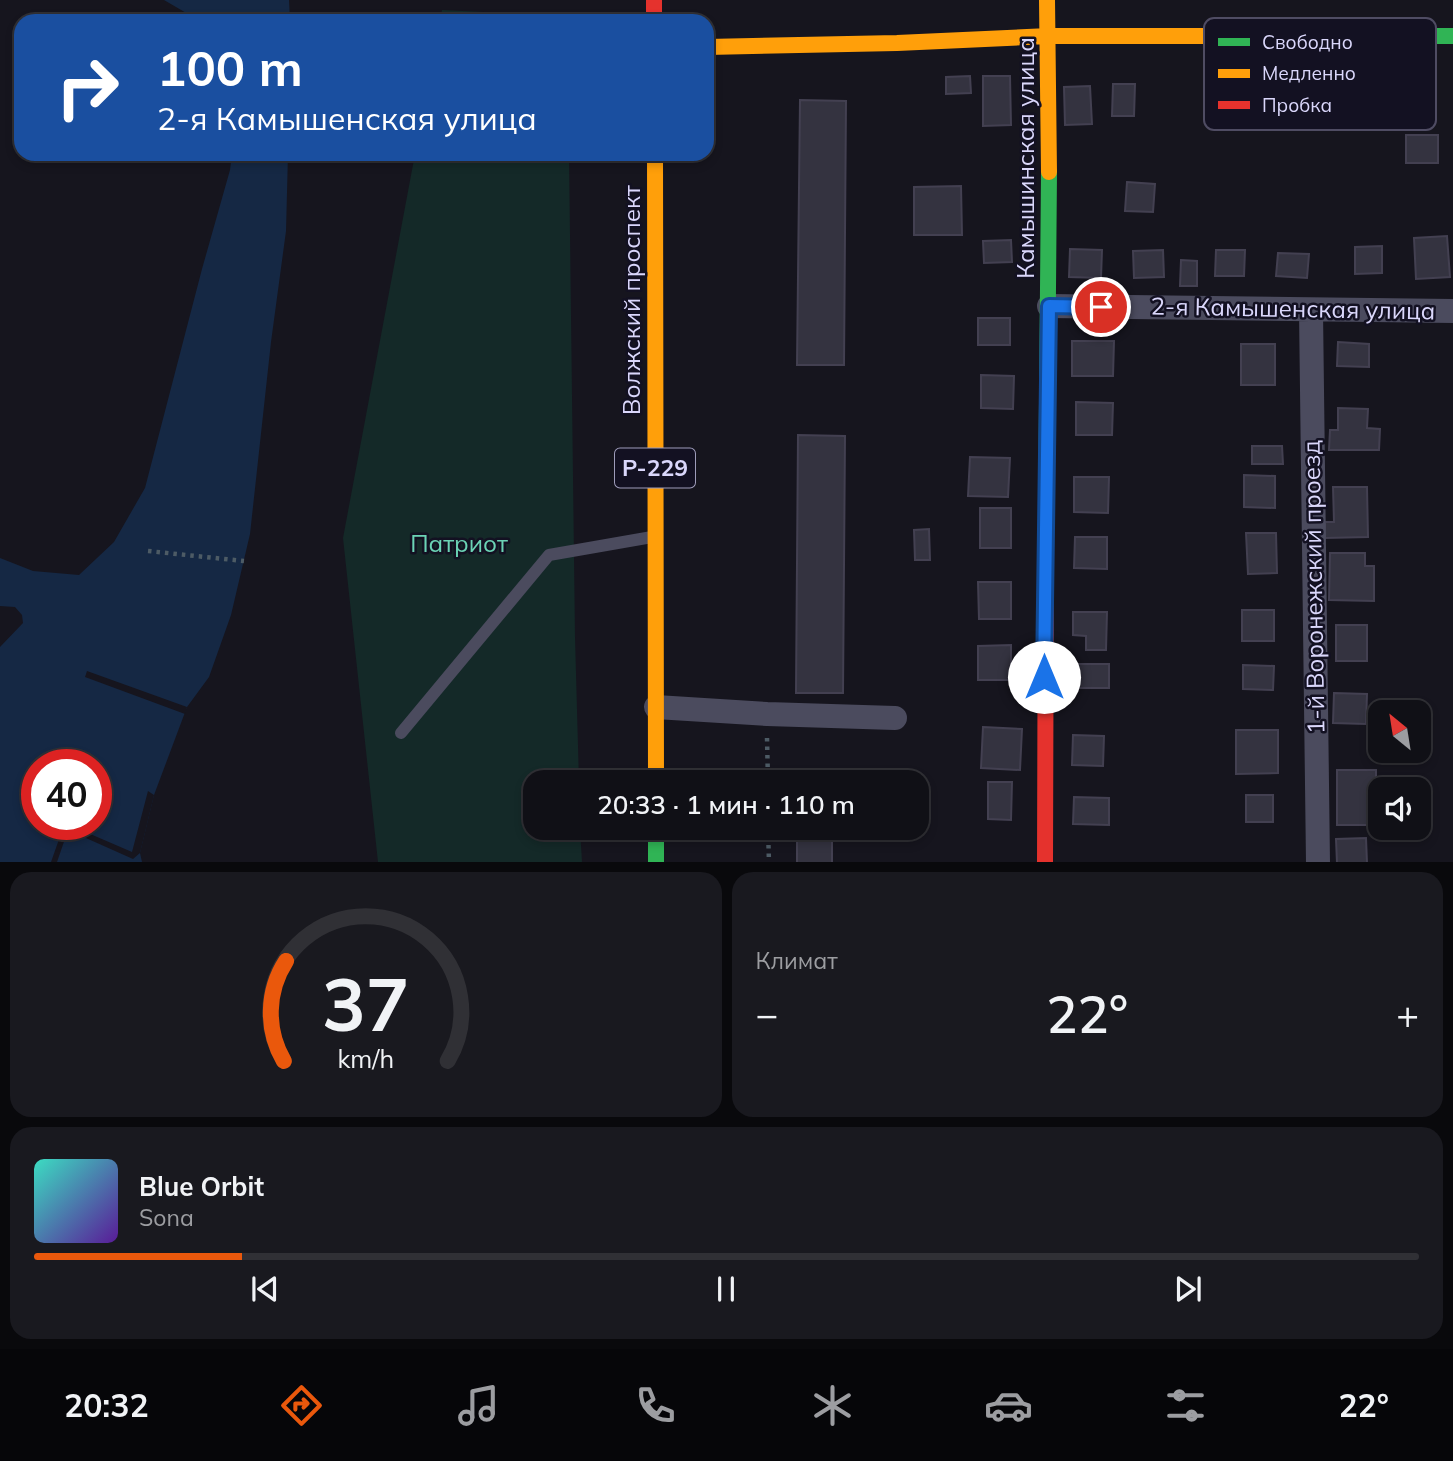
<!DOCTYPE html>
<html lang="ru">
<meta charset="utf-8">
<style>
:root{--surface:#101016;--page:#19191f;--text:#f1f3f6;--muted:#9c9da1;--line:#303035;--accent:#ea580c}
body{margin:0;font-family:Mulish,sans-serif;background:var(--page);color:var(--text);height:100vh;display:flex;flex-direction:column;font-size:26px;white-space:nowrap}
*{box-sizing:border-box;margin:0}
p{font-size:23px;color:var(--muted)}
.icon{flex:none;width:38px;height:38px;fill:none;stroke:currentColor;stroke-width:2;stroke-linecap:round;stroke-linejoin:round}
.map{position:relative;height:862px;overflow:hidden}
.panel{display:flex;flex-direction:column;gap:10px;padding:10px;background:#09090c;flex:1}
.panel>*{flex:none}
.banner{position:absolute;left:14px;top:14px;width:700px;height:147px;border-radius:21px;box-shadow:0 4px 10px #0003,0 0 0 2px var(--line);background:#1a4fa0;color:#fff;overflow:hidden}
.needle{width:46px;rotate:330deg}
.fabs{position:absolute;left:1368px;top:700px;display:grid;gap:14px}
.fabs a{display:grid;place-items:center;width:63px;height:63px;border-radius:14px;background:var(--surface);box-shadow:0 4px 10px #0003,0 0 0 2px var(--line);font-size:35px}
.speed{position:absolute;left:21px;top:749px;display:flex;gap:14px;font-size:35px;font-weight:700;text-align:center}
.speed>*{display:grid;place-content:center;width:91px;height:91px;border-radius:50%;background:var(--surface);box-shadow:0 4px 10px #0003,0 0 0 2px var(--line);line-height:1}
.speed .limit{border:10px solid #d22;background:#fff;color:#111}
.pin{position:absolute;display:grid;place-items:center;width:60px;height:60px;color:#fff;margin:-30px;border:4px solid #fff;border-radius:50%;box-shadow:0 2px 7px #0007}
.me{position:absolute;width:77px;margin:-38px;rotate:0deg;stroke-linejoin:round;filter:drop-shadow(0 0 5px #0008)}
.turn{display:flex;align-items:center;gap:24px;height:147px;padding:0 28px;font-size:32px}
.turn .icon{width:91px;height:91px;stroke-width:2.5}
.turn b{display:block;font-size:49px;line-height:60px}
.big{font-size:52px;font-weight:600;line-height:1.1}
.panel .tile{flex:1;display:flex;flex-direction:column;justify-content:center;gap:10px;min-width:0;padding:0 24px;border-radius:21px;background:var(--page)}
.panel .dial{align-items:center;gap:0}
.dial svg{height:182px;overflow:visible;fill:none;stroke:var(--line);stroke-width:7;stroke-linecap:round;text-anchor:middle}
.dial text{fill:var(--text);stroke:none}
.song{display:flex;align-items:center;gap:21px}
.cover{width:84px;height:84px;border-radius:10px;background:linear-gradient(135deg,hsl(170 70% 55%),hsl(270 70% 35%))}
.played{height:7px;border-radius:4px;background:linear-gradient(90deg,var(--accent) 15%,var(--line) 15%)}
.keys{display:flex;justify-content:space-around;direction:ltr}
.heat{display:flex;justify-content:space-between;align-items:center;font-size:38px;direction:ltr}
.panel .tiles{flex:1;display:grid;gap:10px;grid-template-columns:1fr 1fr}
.tile:last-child{grid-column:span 2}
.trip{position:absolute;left:523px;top:770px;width:406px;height:70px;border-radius:21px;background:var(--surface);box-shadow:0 4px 10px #0003,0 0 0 2px var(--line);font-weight:600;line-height:70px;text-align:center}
.menu{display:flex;height:112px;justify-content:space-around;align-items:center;background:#060609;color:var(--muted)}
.menu .icon{width:49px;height:49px}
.menu .on{color:var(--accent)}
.menu b{font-size:32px;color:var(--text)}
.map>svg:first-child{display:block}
.green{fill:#142928}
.water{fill:#152844;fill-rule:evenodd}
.pier{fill:#16151e}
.building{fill:#343340;stroke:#434051;stroke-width:2}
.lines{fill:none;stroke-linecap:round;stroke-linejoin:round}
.path{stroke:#4d5b65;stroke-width:4.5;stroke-dasharray:3.5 5;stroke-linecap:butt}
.lane{stroke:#4b4b5e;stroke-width:12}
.street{stroke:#4b4b5e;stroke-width:24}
.fast{stroke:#30b455;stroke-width:16}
.slow{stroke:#ff9f0a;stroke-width:16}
.jam{stroke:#e5322d;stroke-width:16}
.route-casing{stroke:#114b97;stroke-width:18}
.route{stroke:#1a73e8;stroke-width:12}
.labels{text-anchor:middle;stroke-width:5;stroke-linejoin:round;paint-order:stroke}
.shield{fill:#131122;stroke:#9e9cba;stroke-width:2}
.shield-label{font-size:23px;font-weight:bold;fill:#dad7fb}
.street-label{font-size:24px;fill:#dad7fb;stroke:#131122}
.park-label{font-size:24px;fill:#6bd3b5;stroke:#131122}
.key{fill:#131122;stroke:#4f4c63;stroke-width:2}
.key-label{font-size:19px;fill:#dad7fb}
</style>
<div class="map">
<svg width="1453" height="863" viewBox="0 0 1453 863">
<rect width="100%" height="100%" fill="#16151e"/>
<!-- green -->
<path class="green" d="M442,10L568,16V21H440Z
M415,154H569L575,637L579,782H536V828H580L582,862H378L343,538Z"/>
<!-- water -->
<path class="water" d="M164,0H289L290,21H200Z
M232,154H288L286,231L271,342L250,534L231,615L209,677L187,707L154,795L140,853L142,862H0V647L23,623L22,615L15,607L0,606V558L33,571L79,575L114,542L145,488L202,269L230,170ZM37,765H96V824H37Z"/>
<!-- pier -->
<path class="pier" d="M87,671L187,707L185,714L85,677Z
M148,791L154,795L140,853L133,859L68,830L57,862H51L63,828L55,824H67L132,852Z"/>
<!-- building -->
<path class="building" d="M970,76L971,93L946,94V77Z
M983,76H1010L1011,125L983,126Z
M1113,84H1135L1134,116H1112Z
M1090,86L1092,124L1065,125L1064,87Z
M800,100L846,101L844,365H797Z
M1406,135H1438V163H1406Z
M1127,182L1155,184L1153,212L1125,211Z
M961,186L962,235H914V187Z
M1447,236L1450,277L1416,279L1414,238Z
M1011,240L1012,262L984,263L983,241Z
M1382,246V273L1355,274V247Z
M1070,249L1102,250L1101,278L1069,277Z
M1163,250L1164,277L1134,278L1133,251Z
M1216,250H1245L1244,276H1215Z
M1278,253L1309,254L1307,278L1276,276Z
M1181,260L1197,261V286H1180Z
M978,318H1010V345H978Z
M1072,341H1114L1113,376H1072Z
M1338,342L1369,344V367L1337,366Z
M1241,344H1275V385H1241Z
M981,375L1014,376L1013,409L981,408Z
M1076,402L1113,403L1112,435H1076Z
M1338,408L1368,409L1367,428L1380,429L1379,450H1329L1330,430H1338Z
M798,435L845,436L843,693H796Z
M1252,446H1282L1283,464H1252Z
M970,457L1010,458L1008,497L968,496Z
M1244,475L1275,476V508L1244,507Z
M1074,477H1109L1108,513L1074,512Z
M1333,487H1367L1368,537L1325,538V522H1334Z
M980,508H1011V548H980Z
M929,529L930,560H915L914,530Z
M1246,533H1276L1277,573L1248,574Z
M1075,537H1107V569L1074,568Z
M1330,553H1365V566H1374V601L1329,600Z
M978,582H1011V619H979Z
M1242,610H1274V641H1242Z
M1073,612H1107L1106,650H1086V636L1073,635Z
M1336,625H1367V661H1336Z
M1011,645V680H978V646Z
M1075,664H1109V688H1075Z
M1243,665L1274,666L1273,690L1243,689Z
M1334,693L1367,694L1366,724L1333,723Z
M983,727L1022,729L1020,770L981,768Z
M1236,730H1278V773L1236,774Z
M1073,735L1104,736L1103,766L1072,765Z
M1337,770H1376V825H1337Z
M805,776H842V782H805Z
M988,782H1012L1011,820L988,819Z
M1246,795H1273V822H1246Z
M1074,797L1109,798V825L1073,824Z
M1366,838L1367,863H1337L1336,839Z
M797,841H832V863H797Z"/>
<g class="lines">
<!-- path -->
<path class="path" d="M148,551L244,561
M767,738L768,782
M768,828L769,863"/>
<!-- lane -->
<path class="lane" d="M401,733L549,555L652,537"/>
<!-- street -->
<path class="street" d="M1049,306L1453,311
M1311,311L1318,863
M656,707L767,714L895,718"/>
<!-- fast -->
<path class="fast" d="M1295,36H1453
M1046,519L1049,172
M656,828V863"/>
<!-- slow -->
<path class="slow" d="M1047,0L1049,172
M707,47L897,43L1049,36H1295
M655,154L656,782"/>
<!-- jam -->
<path class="jam" d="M654,0V21
M1045,863L1046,519"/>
</g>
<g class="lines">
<defs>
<path id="route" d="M1044,677L1049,306L1101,307"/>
</defs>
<!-- route casing -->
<use href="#route" class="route-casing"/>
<!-- route -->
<use href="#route" class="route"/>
</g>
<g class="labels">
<!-- shield labels -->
<rect class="shield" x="615" y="448.5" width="80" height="39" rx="5"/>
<g class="shield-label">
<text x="655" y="476">Р-229</text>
</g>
<!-- street labels -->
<g class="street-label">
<text transform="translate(1026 158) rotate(-90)" y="8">Камышинская улица</text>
<text transform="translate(632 300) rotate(-90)" y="8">Волжский проспект</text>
<text transform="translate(1293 309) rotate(1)" y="8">2-я Камышенская улица</text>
<text transform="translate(1314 587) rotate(-91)" y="8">1-й Воронежский проезд</text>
</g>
<!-- park labels -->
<g class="park-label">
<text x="459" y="552">Патриот</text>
</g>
</g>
<!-- legend -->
<rect x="1204" y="18" width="232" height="112" rx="10" class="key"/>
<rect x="1218" y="38" width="32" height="8" fill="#30b455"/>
<rect x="1218" y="69" width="32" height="9" fill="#ff9f0a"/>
<rect x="1218" y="101" width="32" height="8" fill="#e5322d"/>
<g class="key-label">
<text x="1262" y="49">Свободно</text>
<text x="1262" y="80">Медленно</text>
<text x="1262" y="112">Пробка</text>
</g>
</svg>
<div class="fabs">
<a><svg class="needle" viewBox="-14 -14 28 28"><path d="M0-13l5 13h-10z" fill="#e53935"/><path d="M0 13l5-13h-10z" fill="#9c9da1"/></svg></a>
<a><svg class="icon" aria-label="sound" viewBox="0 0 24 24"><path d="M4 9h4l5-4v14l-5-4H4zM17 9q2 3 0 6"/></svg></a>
</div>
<div class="speed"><div class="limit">40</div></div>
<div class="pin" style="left:1101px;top:307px;background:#d93025"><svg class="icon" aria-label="arrive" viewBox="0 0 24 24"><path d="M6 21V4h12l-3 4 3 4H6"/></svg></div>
<svg class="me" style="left:1044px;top:677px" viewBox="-20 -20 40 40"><circle r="19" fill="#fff"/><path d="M0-13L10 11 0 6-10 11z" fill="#1a73e8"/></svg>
<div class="trip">20:33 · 1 мин · 110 m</div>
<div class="banner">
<div class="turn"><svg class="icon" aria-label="right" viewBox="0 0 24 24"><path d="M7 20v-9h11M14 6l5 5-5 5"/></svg><div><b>100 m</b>2-я Камышенская улица</div></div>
</div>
</div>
<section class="panel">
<div class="tiles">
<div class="tile dial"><svg viewBox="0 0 100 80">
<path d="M14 69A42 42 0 1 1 86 69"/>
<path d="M14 69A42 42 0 0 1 15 25" stroke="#ea580c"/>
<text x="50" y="56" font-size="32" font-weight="700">37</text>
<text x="50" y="72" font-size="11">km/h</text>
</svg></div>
<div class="tile"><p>Климат</p>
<div class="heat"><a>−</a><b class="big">22°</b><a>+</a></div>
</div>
<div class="tile">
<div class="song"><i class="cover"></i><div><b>Blue Orbit</b><p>Sona</p></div></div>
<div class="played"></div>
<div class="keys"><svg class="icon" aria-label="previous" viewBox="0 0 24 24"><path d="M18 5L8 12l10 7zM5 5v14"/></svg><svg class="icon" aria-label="pause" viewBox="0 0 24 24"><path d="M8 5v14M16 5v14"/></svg><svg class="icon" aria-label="next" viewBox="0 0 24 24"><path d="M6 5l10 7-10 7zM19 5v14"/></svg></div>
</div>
</div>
</section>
<nav class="menu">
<b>20:32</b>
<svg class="icon on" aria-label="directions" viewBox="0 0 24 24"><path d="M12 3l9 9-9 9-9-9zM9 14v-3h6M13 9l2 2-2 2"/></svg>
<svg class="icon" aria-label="music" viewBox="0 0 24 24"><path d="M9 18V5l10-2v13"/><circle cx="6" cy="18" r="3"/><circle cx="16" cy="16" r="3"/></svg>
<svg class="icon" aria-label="phone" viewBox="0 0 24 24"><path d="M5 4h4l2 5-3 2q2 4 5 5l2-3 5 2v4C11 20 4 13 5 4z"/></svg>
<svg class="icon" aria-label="climate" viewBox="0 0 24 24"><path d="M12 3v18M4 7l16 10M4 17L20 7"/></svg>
<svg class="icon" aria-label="car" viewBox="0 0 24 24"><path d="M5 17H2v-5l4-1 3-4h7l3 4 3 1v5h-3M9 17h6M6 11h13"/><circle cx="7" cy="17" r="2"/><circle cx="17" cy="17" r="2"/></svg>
<svg class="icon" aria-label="filters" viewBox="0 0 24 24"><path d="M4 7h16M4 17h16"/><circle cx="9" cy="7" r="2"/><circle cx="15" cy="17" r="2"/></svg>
<b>22°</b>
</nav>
